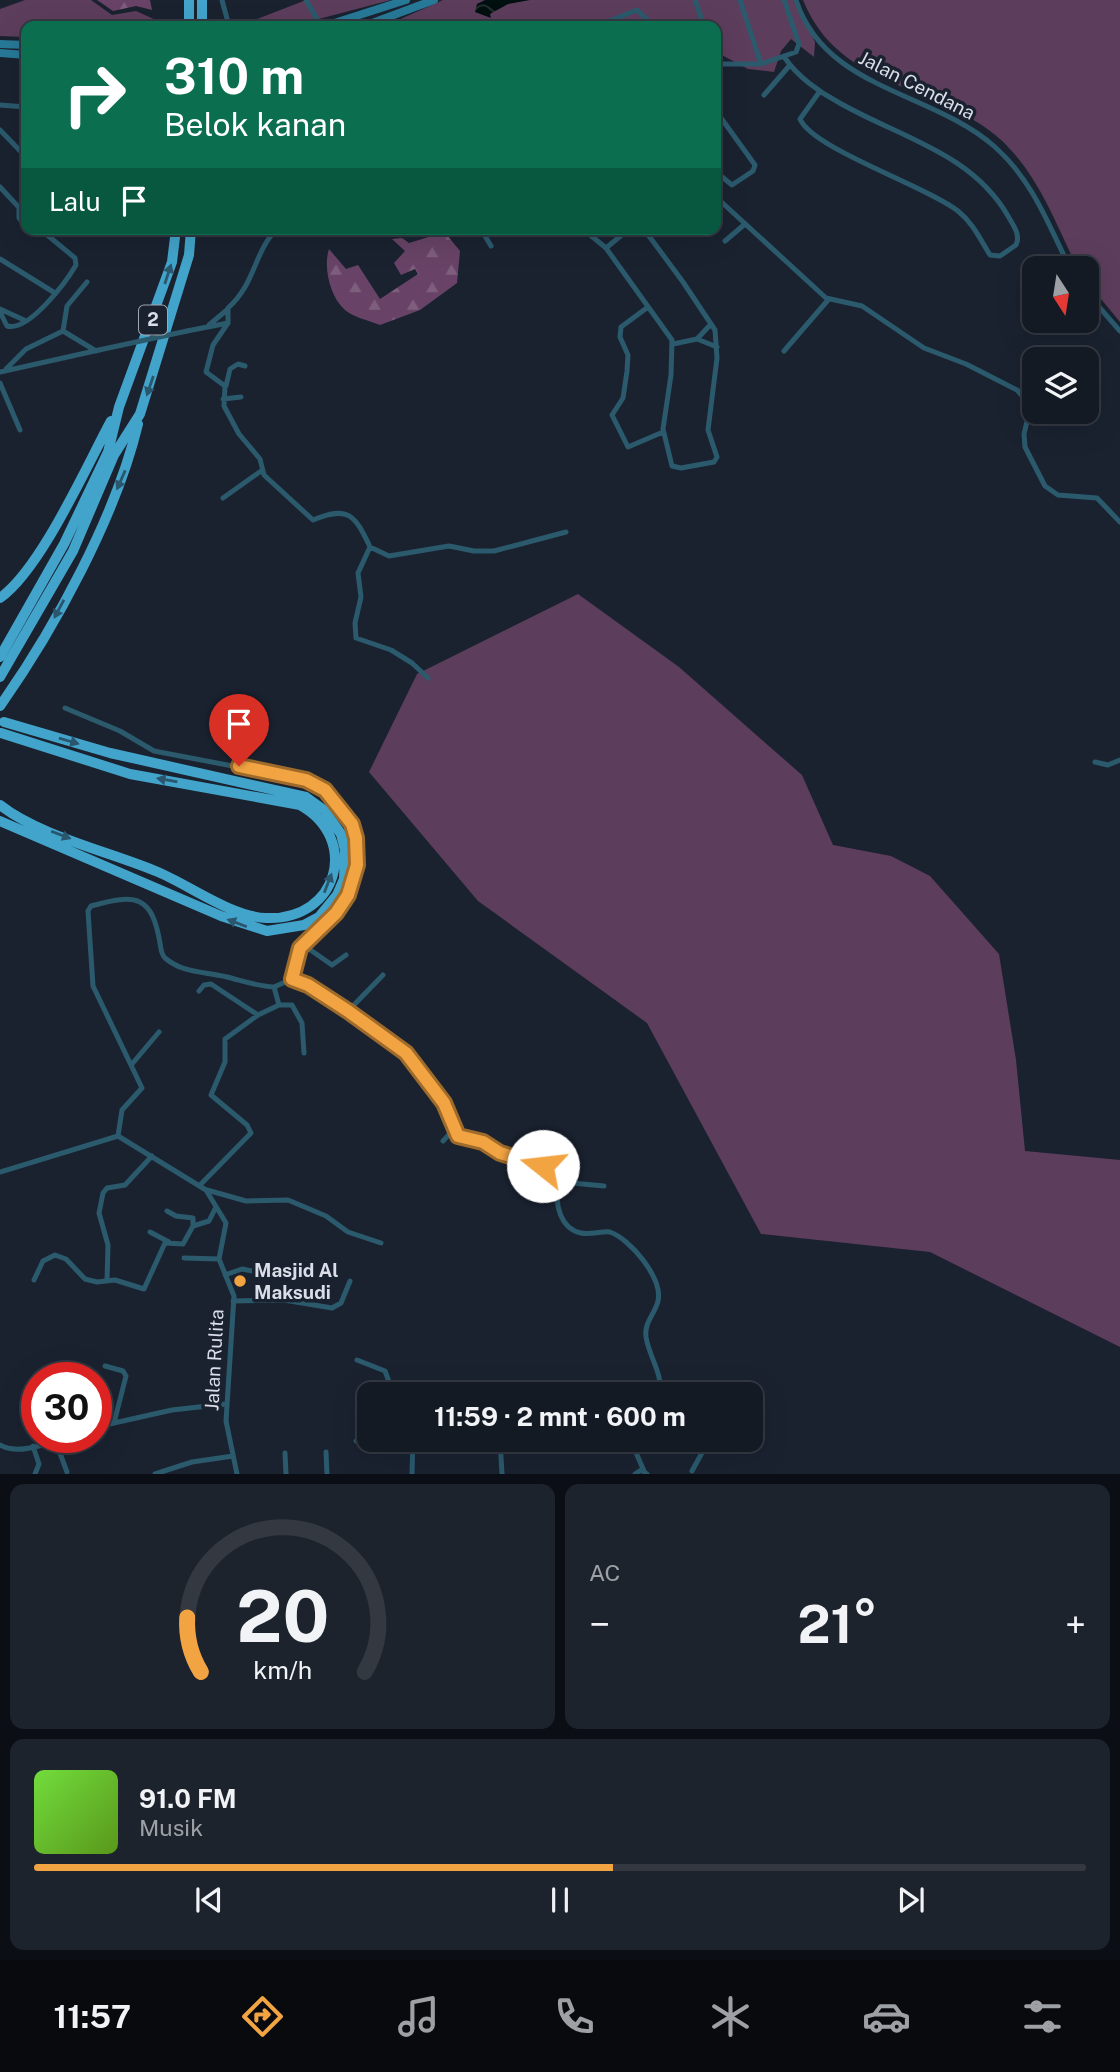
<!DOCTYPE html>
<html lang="id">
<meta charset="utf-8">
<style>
:root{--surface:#141a24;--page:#1d232c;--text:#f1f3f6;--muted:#9da1a6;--line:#333841;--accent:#f3a442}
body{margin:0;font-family:"Public Sans",sans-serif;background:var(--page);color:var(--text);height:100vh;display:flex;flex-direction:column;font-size:26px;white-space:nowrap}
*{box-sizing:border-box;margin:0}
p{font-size:23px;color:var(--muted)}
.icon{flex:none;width:38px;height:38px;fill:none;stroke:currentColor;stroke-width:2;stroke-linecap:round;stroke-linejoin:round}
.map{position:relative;height:1474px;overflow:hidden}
.drawer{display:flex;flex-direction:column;gap:10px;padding:10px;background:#0b0e14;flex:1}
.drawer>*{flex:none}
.banner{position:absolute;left:21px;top:21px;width:700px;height:214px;border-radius:14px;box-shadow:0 7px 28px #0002,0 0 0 2px var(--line);background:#0b6e4f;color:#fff;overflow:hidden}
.needle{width:46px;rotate:168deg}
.controls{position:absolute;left:1022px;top:256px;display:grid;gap:14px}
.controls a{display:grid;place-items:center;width:77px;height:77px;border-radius:14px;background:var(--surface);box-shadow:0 7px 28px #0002,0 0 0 2px var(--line);font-size:35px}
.speed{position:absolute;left:21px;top:1362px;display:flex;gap:14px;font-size:35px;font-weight:700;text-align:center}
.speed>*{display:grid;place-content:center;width:91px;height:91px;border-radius:50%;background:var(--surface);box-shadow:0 7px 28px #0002,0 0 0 2px var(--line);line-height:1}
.speed .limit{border:10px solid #d22;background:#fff;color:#111}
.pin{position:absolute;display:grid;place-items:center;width:60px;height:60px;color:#fff;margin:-72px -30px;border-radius:50% 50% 50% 0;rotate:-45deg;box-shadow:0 0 7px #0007}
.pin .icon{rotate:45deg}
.me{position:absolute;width:77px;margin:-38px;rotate:286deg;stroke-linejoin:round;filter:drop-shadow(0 0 5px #0008)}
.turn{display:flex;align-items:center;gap:24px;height:147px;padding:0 28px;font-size:32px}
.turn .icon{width:91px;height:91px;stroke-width:2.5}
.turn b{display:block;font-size:49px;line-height:60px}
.then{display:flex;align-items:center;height:66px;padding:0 28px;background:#0003;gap:14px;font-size:26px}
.big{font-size:52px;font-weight:700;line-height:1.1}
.drawer .tile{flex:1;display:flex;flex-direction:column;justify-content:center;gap:10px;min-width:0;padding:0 24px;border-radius:14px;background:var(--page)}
.drawer .dial{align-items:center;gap:0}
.dial svg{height:182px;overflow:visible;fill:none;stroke:var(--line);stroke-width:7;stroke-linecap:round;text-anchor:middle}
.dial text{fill:var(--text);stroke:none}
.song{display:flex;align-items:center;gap:21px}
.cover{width:84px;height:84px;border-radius:10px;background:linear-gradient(135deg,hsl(100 70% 55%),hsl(90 70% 35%))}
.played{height:7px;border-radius:4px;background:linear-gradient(90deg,var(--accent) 55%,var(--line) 55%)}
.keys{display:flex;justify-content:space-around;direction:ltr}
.heat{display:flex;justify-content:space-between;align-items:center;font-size:38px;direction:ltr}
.drawer .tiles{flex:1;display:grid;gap:10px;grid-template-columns:1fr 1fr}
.tile:last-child{grid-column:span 2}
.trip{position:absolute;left:357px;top:1382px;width:406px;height:70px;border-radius:14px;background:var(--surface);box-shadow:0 7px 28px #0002,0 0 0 2px var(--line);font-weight:700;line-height:70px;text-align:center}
.menu{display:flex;height:112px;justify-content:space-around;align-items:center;background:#080a0e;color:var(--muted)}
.menu .icon{width:49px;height:49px}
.menu .active{color:var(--accent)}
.menu b{font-size:32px;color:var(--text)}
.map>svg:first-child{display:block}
.grass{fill:#5d3d5c}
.forest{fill:url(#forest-firs)}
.water{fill:url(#water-waves)}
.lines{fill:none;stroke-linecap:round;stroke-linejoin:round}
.street{stroke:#2b5a6d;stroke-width:5}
.secondary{stroke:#277998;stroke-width:8}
.highway{stroke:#42a4ca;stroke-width:10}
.street-bridge{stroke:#2b5a6d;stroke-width:5}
.oneway{fill:#2a566e}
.route-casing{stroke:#9e6b2b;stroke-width:18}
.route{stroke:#f3a442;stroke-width:12}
.poi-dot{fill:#f3a442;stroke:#1a2230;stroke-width:2.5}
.labels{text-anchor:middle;stroke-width:7;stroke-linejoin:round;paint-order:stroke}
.shield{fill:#1a2230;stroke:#a0a6b1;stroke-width:2}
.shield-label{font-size:18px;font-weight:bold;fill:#d9dee8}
.street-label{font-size:19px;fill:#d9dee8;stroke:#1a2230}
.poi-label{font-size:19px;font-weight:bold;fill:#d9dee8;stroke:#1a2230;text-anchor:start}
</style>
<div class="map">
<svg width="1120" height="1474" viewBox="0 0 1120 1474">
<defs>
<pattern id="forest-firs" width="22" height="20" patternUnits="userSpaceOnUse" patternTransform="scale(1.75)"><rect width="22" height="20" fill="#684367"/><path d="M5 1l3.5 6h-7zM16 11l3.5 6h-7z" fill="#7d5e7d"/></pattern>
<pattern id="water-waves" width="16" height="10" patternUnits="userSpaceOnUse" patternTransform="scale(1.75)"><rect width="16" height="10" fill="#000f0f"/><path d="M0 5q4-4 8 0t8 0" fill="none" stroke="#253232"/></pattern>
</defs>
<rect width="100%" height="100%" fill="#1a2230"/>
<!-- grass -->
<path class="grass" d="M25,0H91L112,15L136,11L158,21L160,26H26V37L0,36V9Z
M306,0H391L292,26H249L247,23Z
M443,0H795L815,42L814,57L791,39L781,51L774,72L748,69L716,52V26H656L639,20L593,26H385Z
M803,0H1120V322L1087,282V268L1077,267C1055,222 1038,174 1000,139C936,82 840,91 803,0Z
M578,594L679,667L802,775L833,845L891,856L930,876L999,954L1016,1060L1025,1151L1120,1160V1347L930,1252L761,1234L647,1023L478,901L369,772L417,674Z"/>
<!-- forest -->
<path class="forest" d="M97,0H150L152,10L136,6L113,11Z
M432,229H442L460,251L457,283L420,310L380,325C370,321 353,317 345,310C330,297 323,267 329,249L346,269L358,265L380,299L418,274L415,269L401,275L394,263L405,251L392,239L402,238L409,243L432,236Z"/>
<!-- water -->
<path class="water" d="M485,0H530L508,4L490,14L491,18L475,12L477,4Z"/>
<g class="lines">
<!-- street -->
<path class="street" d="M222,0L229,26
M306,0L321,26
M695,0L704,26
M740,0L761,64
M796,0C825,90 932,91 995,147C1033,181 1048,224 1070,268
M597,26L637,10L654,26
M785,58C797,76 819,92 838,102C898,137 971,152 1008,216C1013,225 1021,235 1016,245L1000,256L990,255C980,239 973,223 958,211C926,186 813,149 800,119L820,91
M716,64H761L796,52L799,44L784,0
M764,95L790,65
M0,105L26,107
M716,111L755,165L753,171L732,185L716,172
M0,130L26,157
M0,187L26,215
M716,197L826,298L862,306L924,348L966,364L1017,390L1025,399L1029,413L1024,434L1025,447L1045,486L1058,495L1097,498L1120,522
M19,208V218L26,227
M30,229H43
M277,229C254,251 256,283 228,308V323L213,345L206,372L225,386L224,406L239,434L260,459L264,475L313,520C348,505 355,515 370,547L358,573L361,597L355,623L356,638L391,650L412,663L428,678
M481,229L491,246
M583,229L606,248L672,340L671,375L663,429L672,466L681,468L714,462L717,457L708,430L717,358L715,330L683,282L649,236L639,229
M725,241L745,224
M606,248L629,229
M0,259L55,293
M87,282L67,306L63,331L96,351
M1087,293L1120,331
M648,307L621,327L620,337L628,355L627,371L623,398L612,415L628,447L663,432
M0,309L24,320
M0,312L7,326C29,332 66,282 76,265L75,258L40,229
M209,325L228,309
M187,331L228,323
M697,339L717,347
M673,344L697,339L711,324
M784,351L828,300
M6,369L26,349L63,331
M0,372L99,350
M0,383L20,430
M226,386L230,369L238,364L245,366
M223,399L241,397
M223,498L261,471
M370,547L389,556L449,546L474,551H494L566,532
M65,708L120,731L154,751L306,780C357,807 377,868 335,915C327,923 304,939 300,948C296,956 295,970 292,979
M1095,762L1108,765L1120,760
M302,944L332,965L346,955
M199,991L204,985L211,984L258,1015
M279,1005H292L302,1023L304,1053
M348,1011L383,975
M132,1064L159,1032
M118,1136L122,1110L142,1088L93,986L88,911L91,906C137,893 152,896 160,943C161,949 161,954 165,958C184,974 204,971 227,977C243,981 256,986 274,987
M443,1141L455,1128
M0,1172L118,1136L206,1190L226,1223L219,1259L234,1296L226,1421L237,1474
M200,1185L251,1133L247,1125L211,1095L225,1062V1039L258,1015L279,1005L274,987L292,979L308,985L406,1053L444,1103L458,1136L483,1142L506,1155L537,1162L551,1172L560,1186C553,1203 561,1229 581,1233C590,1235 601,1231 610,1232C630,1239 663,1278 658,1301C655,1314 644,1322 646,1337C649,1357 663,1373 660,1395
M560,1186L572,1183L604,1186
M207,1190L246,1201L288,1200L326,1216L348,1232L381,1243
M167,1211L176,1216L193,1218V1226
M150,1232L169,1242
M184,1258L219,1259
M225,1275L242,1269L272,1275
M34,1280L43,1261L55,1255L66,1259L85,1279L97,1282L115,1280L144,1289L165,1243L183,1244L193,1226L209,1221L216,1207
M107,1281L108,1245L99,1213L103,1193L107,1188L125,1185L152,1156
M233,1301L284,1300L332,1308L341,1303L350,1281
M357,1360L385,1371L394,1395
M105,1366L123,1371L126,1376L114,1423
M661,1387H681L698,1395
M733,1395L737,1387
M96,1427L172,1410L226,1404
M55,1440L67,1472
M500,1440L502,1474
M635,1440L634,1448L644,1471
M356,1441L399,1440
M0,1445C17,1455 45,1445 62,1437
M33,1446L39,1464L35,1474
M326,1452L327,1474
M285,1453L286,1474
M692,1471L709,1440
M155,1474L192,1462L233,1456
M412,1474L413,1440
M635,1474L641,1470L647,1474"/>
<!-- secondary -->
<path class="secondary" d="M325,26L406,0
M364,26L434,0
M0,44L26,45
M0,53L26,55"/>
<!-- highway -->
<path class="highway" d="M189,0V26
M202,26V0
M0,598C41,569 86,467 111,421
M0,657L64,544L108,452L119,407L172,262L176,229
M0,677L73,551L114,455L140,414L189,255L191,229
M0,706C55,628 116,516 138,424
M0,805C39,836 111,852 158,872C189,885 232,917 266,918C339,921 360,838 300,805L130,774L1,733
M0,821L221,916L267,931L304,925L319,917L337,895L344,879L345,850L341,834L324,810L306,797L110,753L4,722"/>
<!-- street-bridge -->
<path class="street-bridge" d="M99,350L187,331"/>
</g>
<!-- one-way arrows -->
<defs><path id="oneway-solid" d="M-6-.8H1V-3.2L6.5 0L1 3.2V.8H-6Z" transform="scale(1.75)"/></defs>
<g class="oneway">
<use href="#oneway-solid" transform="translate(168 274) rotate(-72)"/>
<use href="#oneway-solid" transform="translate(150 386) rotate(109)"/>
<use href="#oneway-solid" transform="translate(121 480) rotate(114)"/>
<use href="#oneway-solid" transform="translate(59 609) rotate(118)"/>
<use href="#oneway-solid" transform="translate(69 741) rotate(16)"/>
<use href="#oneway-solid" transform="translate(167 780) rotate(-170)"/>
<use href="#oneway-solid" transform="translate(61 835) rotate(21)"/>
<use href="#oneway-solid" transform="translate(328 883) rotate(-69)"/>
<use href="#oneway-solid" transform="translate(237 923) rotate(-159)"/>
</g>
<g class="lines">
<defs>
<path id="route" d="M239,766L306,780L325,790L352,824L356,838L357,865L348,895L336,913L300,948L292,979L308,985L348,1011L406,1053L444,1103L458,1136L483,1142L500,1153L543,1166"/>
</defs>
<!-- route casing -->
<use href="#route" class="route-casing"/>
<!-- route -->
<use href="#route" class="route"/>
</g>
<!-- markers -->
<circle class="poi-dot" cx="240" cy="1281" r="7"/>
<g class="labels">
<!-- shield labels -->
<rect class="shield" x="139" y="305.5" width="28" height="29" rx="5"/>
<g class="shield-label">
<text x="153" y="326">2</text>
</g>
<!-- street labels -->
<g class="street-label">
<text transform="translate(917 85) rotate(27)" y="7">Jalan Cendana</text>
<text transform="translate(214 1360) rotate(-87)" y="7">Jalan Rulita</text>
</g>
<!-- poi labels -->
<g class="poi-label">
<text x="254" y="1277">Masjid Al<tspan x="254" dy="22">Maksudi</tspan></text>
</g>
</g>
</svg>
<div class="controls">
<a><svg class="needle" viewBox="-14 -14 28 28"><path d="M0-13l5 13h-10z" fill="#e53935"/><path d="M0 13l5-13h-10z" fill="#9da1a6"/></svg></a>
<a><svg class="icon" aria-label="layers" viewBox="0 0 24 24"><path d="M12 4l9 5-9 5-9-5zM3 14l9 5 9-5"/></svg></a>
</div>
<div class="speed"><div class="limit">30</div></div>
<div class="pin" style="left:239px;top:766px;background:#d93025"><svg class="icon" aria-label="arrive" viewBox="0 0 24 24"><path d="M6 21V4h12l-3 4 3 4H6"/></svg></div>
<svg class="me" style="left:543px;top:1166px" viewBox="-20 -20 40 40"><circle r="19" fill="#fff"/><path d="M0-13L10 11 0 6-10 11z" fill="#f3a442"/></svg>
<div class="trip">11:59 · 2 mnt · 600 m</div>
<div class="banner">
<div class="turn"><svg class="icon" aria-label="right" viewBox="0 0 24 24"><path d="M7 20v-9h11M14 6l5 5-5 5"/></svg><div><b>310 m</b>Belok kanan</div></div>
<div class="then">Lalu<svg class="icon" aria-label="arrive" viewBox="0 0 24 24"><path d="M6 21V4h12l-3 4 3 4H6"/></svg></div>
</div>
</div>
<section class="drawer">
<div class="tiles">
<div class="tile dial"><svg viewBox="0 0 100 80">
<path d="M14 69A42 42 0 1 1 86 69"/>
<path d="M14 69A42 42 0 0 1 8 45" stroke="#f3a442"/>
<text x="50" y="56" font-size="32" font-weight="700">20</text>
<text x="50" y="72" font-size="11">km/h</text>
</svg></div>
<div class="tile"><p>AC</p>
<div class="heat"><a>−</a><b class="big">21°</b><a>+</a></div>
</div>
<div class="tile">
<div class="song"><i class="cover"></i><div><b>91.0 FM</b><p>Musik</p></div></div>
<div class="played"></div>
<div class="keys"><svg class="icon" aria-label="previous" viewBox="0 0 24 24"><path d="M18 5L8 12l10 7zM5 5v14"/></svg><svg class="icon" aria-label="pause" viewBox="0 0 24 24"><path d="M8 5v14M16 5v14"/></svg><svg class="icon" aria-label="next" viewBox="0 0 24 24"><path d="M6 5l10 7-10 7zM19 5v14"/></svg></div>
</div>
</div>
</section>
<nav class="menu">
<b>11:57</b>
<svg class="icon active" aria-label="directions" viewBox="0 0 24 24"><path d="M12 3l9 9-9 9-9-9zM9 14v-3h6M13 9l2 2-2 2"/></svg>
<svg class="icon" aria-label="music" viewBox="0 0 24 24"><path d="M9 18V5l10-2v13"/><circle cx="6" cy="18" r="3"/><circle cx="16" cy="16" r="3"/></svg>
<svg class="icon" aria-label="phone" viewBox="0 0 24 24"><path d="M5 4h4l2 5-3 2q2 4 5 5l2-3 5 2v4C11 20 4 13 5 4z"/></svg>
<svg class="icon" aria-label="climate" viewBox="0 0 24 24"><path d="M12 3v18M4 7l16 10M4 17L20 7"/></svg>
<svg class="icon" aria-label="car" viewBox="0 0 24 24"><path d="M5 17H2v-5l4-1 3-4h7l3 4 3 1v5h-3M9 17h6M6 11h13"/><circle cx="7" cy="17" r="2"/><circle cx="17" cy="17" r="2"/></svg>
<svg class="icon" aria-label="filters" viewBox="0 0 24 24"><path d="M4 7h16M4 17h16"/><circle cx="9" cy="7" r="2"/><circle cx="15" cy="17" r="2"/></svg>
</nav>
